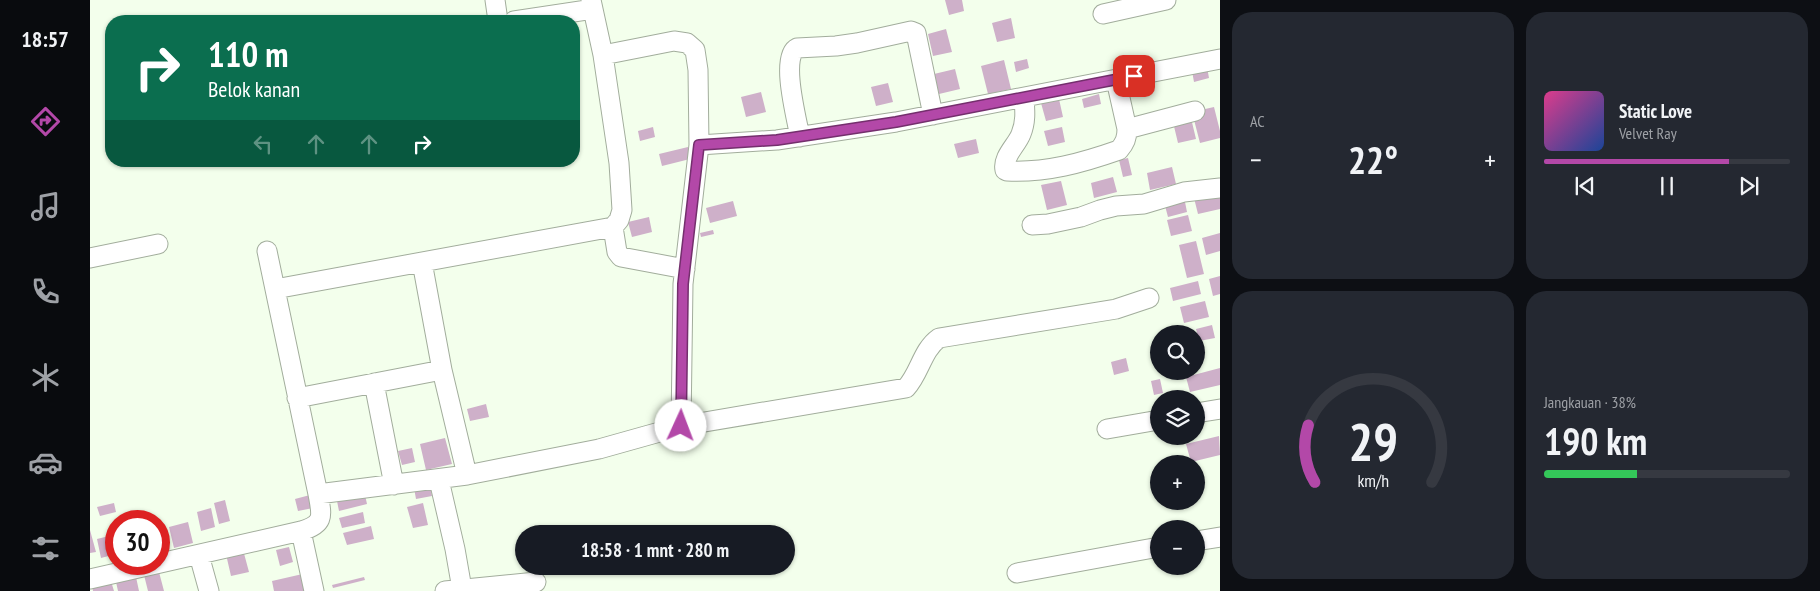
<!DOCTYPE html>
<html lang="id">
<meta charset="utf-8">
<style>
:root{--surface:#171b24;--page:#242831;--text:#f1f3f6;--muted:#9ea1a6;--line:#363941;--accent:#b348a8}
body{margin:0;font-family:"PT Sans Narrow",sans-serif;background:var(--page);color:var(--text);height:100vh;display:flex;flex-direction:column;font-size:19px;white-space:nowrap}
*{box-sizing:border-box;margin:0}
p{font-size:16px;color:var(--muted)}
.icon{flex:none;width:28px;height:28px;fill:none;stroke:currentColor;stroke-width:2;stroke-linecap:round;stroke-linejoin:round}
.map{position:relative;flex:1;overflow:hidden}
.sheet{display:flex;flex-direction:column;gap:12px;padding:12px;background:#0d0f14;width:600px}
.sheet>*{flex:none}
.hud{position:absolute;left:15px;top:15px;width:475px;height:152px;border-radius:20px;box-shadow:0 1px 4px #0004;background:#0b6e4f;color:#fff;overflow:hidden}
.buttons{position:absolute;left:1060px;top:325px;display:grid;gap:10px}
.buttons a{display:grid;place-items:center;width:55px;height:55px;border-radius:50%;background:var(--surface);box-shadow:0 1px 4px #0004;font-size:25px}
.speed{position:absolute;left:15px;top:510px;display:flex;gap:10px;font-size:25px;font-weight:700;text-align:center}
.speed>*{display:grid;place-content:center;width:65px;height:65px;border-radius:50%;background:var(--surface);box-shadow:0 1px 4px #0004;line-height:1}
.speed .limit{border:8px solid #d22;background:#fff;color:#111}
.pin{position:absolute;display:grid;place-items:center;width:42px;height:42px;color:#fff;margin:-21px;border-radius:10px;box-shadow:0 2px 8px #0006}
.me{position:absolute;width:55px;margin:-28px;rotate:2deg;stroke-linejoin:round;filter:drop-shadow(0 0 4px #0008)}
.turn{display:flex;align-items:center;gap:18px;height:105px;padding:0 20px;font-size:22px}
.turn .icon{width:65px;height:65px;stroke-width:2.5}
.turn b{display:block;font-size:35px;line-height:42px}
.lanes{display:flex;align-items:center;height:48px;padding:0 20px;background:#0003;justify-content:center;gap:25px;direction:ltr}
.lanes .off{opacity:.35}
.big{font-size:38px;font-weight:700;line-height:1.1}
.sheet .card{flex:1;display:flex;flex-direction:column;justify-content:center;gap:8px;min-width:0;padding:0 18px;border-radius:20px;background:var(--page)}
.sheet .dial{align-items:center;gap:0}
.dial svg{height:130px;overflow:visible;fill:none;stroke:var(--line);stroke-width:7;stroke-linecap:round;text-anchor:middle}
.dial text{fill:var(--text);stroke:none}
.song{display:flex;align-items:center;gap:15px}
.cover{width:60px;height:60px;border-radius:8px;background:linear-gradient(135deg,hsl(330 70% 55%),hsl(220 70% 35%))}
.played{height:5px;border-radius:2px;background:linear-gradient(90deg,var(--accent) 75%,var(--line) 75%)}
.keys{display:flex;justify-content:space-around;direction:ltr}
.heat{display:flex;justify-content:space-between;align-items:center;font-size:28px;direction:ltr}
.charge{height:8px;border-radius:4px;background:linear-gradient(90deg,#34c759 38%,var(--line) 0)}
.sheet .tiles{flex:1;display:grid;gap:12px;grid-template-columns:repeat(2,1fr)}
.trip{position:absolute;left:425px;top:525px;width:280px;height:50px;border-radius:25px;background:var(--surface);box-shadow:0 1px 4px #0004;font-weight:700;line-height:50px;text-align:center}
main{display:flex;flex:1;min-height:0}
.tabs{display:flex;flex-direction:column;width:90px;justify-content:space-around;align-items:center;background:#090b0e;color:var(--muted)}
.tabs .icon{width:35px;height:35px}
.tabs .on{color:var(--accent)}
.tabs b{font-size:22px;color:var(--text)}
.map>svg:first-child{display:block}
.building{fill:#ceb0c9}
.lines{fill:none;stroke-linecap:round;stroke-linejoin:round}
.minor-casing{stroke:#a2ad9c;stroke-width:21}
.minor{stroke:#fff;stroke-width:19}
.route-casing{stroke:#742f6d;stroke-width:12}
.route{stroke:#b348a8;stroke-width:9}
</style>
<main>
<nav class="tabs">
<b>18:57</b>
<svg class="icon on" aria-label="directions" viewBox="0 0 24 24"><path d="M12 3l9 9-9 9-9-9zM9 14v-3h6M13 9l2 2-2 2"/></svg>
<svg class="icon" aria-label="music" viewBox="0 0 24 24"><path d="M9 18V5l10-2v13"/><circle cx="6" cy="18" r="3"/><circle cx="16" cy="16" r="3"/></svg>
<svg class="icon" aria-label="phone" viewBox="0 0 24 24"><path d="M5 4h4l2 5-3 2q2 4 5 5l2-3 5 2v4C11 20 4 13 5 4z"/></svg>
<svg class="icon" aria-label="climate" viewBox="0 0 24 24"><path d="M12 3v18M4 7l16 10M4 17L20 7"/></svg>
<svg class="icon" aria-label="car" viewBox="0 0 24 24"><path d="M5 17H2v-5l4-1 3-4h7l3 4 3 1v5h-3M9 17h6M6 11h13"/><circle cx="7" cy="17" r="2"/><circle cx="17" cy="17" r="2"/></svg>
<svg class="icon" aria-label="filters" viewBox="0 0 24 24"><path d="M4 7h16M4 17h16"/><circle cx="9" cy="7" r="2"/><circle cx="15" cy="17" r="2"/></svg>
</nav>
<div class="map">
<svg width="1130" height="591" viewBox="0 0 1130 591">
<rect width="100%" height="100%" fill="#f3ffec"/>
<!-- building -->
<path class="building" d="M855,0H872L874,11L859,15Z
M921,18L925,38L907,42L902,23Z
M856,29L862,52L843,56L838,34Z
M937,59L939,68L926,72L924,62Z
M914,60L921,89L898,94L891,66Z
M1117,67L1119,78L1104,82L1102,71Z
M865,69L870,89L849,94L844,74Z
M798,83L803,102L786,106L781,87Z
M671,92L676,112L656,117L651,97Z
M1009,94L1011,104L994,108L992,99Z
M969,99L973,117L956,121L951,103Z
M1124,107L1130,131V138L1110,143L1102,112Z
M1100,114L1106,139L1088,143L1082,118Z
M563,127L565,137L550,141L548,131Z
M972,127L975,142L958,146L954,131Z
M886,139L889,153L868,158L864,144Z
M598,147L600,159L572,166L569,154Z
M1038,158L1042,175L1033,177L1029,160Z
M1082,167L1086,184L1060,190L1057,173Z
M1023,177L1027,192L1004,198L1001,183Z
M971,181L977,205L957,210L951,185Z
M1130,191V209L1108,214L1104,198Z
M1094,197L1097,212L1078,217L1074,202Z
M643,201L647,216L620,223L616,208Z
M1098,215L1102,231L1081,236L1077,220Z
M559,217L562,232L542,237L538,222Z
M623,230L624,234L611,237L610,233Z
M1130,233V251L1116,255L1112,238Z
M1106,241L1114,274L1097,278L1089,245Z
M1130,276V294L1123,296L1119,279Z
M1108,281L1111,294L1083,301L1080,288Z
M1115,301L1119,317L1094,323L1090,307Z
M1122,325L1125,338L1109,341L1106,329Z
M1036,358L1039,371L1024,375L1021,362Z
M1130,368V385L1100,392L1096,377Z
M1070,379L1073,393L1064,395L1061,381Z
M396,404L399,417L380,421L377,409Z
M1129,436L1130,455L1101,462L1096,444Z
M355,438L362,464L336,470L330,444Z
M322,448L325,462L312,465L308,451Z
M340,484L342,496L326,499L324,488Z
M220,495L223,508L208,511L205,499Z
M275,495L277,504L249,511L247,501Z
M135,500L140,521L129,524L124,503Z
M24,503L26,512L10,516L7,507Z
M333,503L338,525L323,528L317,507Z
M121,508L125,527L111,531L107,512Z
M273,512L275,523L252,528L249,518Z
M98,522L103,543L84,548L79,527Z
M281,526L284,539L257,545L253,533Z
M0,530L6,552L0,553Z
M23,535L26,554L11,558L7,539Z
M152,546L159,572L141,576L135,550Z
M199,547L203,562L190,566L186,550Z
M69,572L74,591H58L54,575Z
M217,573L221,591H184L182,581Z
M46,577L49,591H28L26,582Z
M274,577L275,580L243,588L242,585Z
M20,578L24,591H3L1,582Z"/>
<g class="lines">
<defs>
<path id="minor" d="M405,0L408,21
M1013,14L1076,0
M424,21L503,9
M934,98C935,111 936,122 931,134C927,145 912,157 915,170L917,171C956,173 992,163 1029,150C1035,143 1037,138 1037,129L1026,80
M1037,129L1105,111
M710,137C707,120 690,56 707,48L746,46L767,43L821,31L826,33L843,115
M609,145L687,140L806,122L1130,59
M942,225L958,224L991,217L1010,210L1026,206L1054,204L1094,192L1130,188
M523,227L527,252L531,257L595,269
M0,258L68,244
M185,289L523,227L529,220L532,210L529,163L513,55L501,0
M352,370L377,475
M284,383L304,485
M207,398L352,370L332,262
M1106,413L1130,409
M591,426L816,388C830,373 832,350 849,338L1026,309L1059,298
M1017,429L1069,420
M349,480L365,549L372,589
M228,494L377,475L509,449L591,426L593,284L609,145L608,70L605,50L597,43L584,41L513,55
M211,531L224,591
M1106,541L1130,537
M109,555L119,591
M927,573L1069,547
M0,579L211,531C235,524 232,516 228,494L177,251
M355,591L446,582"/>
</defs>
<!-- minor casing -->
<use href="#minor" class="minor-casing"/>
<!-- minor -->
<use href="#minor" class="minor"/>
</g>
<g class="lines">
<defs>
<path id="route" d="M591,426L593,284L609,145L687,140L806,122L1044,76"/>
</defs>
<!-- route casing -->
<use href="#route" class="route-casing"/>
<!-- route -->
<use href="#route" class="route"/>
</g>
</svg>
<div class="buttons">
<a><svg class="icon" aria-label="search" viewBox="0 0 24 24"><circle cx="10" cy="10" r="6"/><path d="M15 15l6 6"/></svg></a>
<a><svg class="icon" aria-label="layers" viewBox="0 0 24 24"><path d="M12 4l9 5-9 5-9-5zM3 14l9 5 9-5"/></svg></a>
<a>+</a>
<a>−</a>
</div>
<div class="speed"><div class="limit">30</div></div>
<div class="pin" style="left:1044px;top:76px;background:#d93025"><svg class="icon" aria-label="arrive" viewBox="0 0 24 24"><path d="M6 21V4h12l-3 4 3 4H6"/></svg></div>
<svg class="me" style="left:591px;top:426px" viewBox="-20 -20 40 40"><circle r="19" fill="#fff"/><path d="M0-13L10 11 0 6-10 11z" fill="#b348a8"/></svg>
<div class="trip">18:58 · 1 mnt · 280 m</div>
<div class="hud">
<div class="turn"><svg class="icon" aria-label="right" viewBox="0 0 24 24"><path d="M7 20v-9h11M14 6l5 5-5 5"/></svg><div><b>110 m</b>Belok kanan</div></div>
<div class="lanes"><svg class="icon off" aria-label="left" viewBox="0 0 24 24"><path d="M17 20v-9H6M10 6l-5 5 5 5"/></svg><svg class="icon off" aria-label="ahead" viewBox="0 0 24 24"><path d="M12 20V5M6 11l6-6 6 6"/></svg><svg class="icon off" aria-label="ahead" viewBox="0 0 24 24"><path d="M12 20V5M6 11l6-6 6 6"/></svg><svg class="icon" aria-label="right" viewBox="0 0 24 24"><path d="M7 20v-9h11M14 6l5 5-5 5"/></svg></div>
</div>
</div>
<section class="sheet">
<div class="tiles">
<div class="card"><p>AC</p>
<div class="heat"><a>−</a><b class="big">22°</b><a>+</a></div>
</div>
<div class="card">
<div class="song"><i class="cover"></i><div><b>Static Love</b><p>Velvet Ray</p></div></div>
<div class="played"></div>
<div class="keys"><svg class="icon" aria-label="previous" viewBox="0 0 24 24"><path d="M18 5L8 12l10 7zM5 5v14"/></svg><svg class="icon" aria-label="pause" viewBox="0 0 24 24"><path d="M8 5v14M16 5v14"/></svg><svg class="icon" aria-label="next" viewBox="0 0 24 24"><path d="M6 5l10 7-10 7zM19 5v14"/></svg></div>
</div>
<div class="card dial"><svg viewBox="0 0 100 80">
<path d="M14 69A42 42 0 1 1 86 69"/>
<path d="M14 69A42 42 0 0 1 10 34" stroke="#b348a8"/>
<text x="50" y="56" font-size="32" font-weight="700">29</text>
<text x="50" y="72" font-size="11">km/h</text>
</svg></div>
<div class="card"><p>Jangkauan · 38%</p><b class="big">190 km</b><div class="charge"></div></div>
</div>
</section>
</main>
